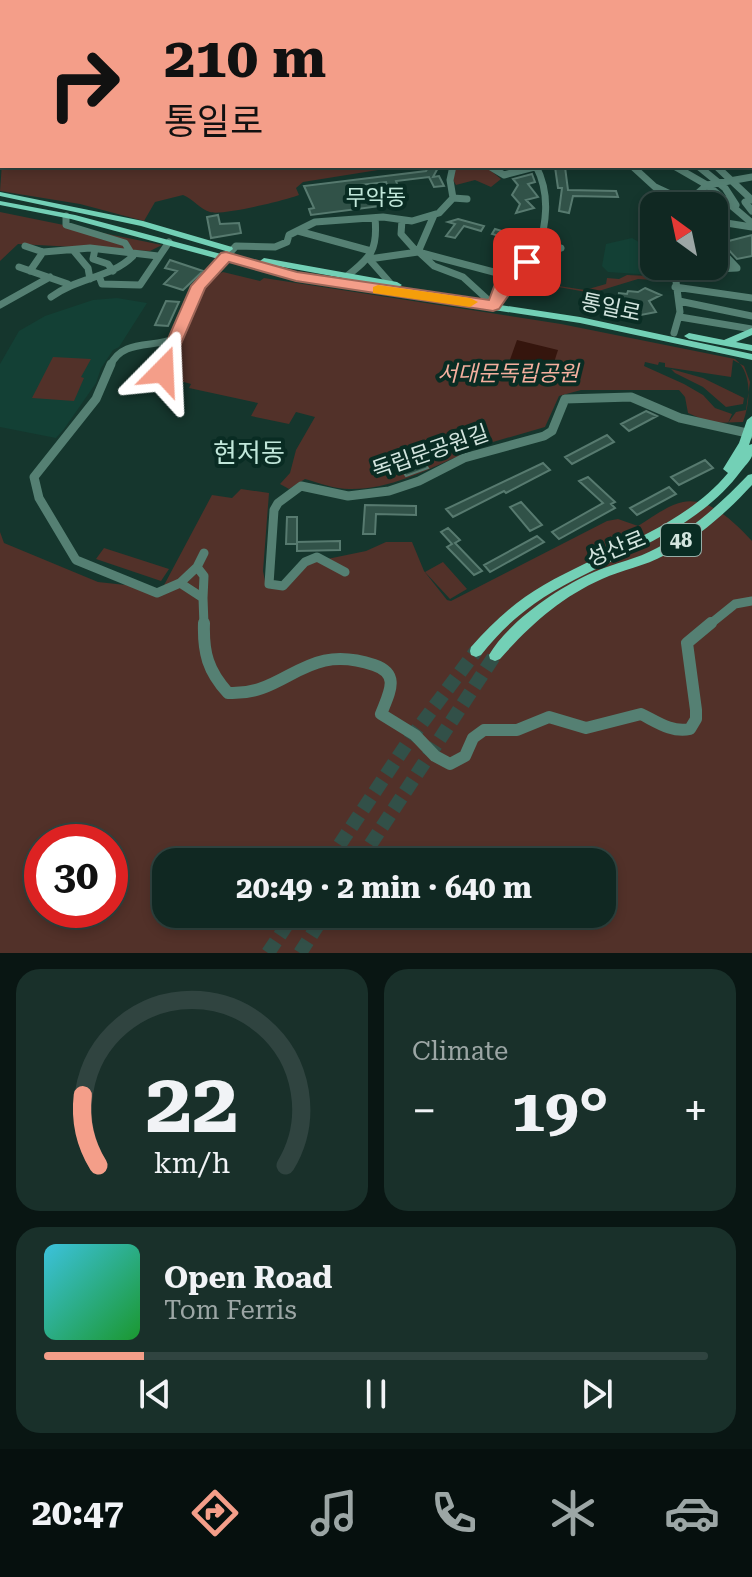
<!DOCTYPE html>
<meta charset="utf-8">
<style>
:root{--surface:#102822;--page:#19302a;--text:#f1f3f6;--muted:#9ca6a5;--line:#304440;--accent:#f49e89}
body{margin:0;font-family:"Roboto Serif","Noto Sans KR",serif;background:var(--page);color:var(--text);height:100vh;display:flex;flex-direction:column;font-size:30px;white-space:nowrap}
*{box-sizing:border-box;margin:0}
p{font-size:26px;color:var(--muted)}
.icon{flex:none;width:44px;height:44px;fill:none;stroke:currentColor;stroke-width:2;stroke-linecap:round;stroke-linejoin:round}
.map{position:relative;height:953px;overflow:hidden}
.drawer{display:flex;flex-direction:column;gap:16px;padding:16px;background:#091613;flex:1}
.drawer>*{flex:none}
.guide{position:absolute;left:0px;top:0px;width:752px;height:168px;box-shadow:0 4px 12px #0003,0 0 0 2px var(--line);background:#f49e89;color:#111;overflow:hidden}
.needle{width:52px;rotate:327deg}
.tools{position:absolute;left:640px;top:192px;display:grid;gap:16px}
.tools a{display:grid;place-items:center;width:88px;height:88px;border-radius:16px;background:var(--surface);box-shadow:0 4px 12px #0003,0 0 0 2px var(--line);font-size:40px}
.speed{position:absolute;left:24px;top:824px;display:flex;gap:16px;font-size:40px;font-weight:700;text-align:center}
.speed>*{display:grid;place-content:center;width:104px;height:104px;border-radius:50%;background:var(--surface);box-shadow:0 4px 12px #0003,0 0 0 2px var(--line);line-height:1}
.speed .limit{border:12px solid #d22;background:#fff;color:#111}
.pin{position:absolute;display:grid;place-items:center;width:68px;height:68px;color:#fff;margin:-34px;border-radius:16px;box-shadow:0 4px 12px #0006}
.me{position:absolute;width:88px;margin:-44px;rotate:21deg;stroke-linejoin:round;filter:drop-shadow(0 0 6px #0008)}
.turn{display:flex;align-items:center;gap:28px;height:168px;padding:0 32px;font-size:36px}
.turn .icon{width:104px;height:104px;stroke-width:2.5}
.turn b{display:block;font-size:56px;line-height:68px}
.big{font-size:60px;font-weight:700;line-height:1.1}
.drawer .card{flex:1;display:flex;flex-direction:column;justify-content:center;gap:12px;min-width:0;padding:0 28px;border-radius:24px;background:var(--page)}
.drawer .dial{align-items:center;gap:0}
.dial svg{height:208px;overflow:visible;fill:none;stroke:var(--line);stroke-width:7;stroke-linecap:round;text-anchor:middle}
.dial text{fill:var(--text);stroke:none}
.song{display:flex;align-items:center;gap:24px}
.cover{width:96px;height:96px;border-radius:12px;background:linear-gradient(135deg,hsl(190 70% 55%),hsl(130 70% 35%))}
.played{height:8px;border-radius:4px;background:linear-gradient(90deg,var(--accent) 15%,var(--line) 15%)}
.keys{display:flex;justify-content:space-around;direction:ltr}
.heat{display:flex;justify-content:space-between;align-items:center;font-size:44px;direction:ltr}
.drawer .tiles{flex:1;display:grid;gap:16px;grid-template-columns:1fr 1fr}
.card:last-child{grid-column:span 2}
.trip{position:absolute;left:152px;top:848px;width:464px;height:80px;border-radius:24px;background:var(--surface);box-shadow:0 4px 12px #0003,0 0 0 2px var(--line);font-weight:700;line-height:80px;text-align:center}
.tabs{display:flex;height:128px;justify-content:space-around;align-items:center;background:#06100e;color:var(--muted)}
.tabs .icon{width:56px;height:56px}
.tabs .selected{color:var(--accent)}
.tabs b{font-size:36px;color:var(--text)}
.map>svg:first-child{display:block}
.built{fill:#134035}
.green{fill:#523129;fill-rule:evenodd}
.water{fill:#35150d}
.building{fill:#315248;stroke:#577a6f;stroke-width:2}
.lines{fill:none;stroke-linecap:round;stroke-linejoin:round}
.major-tunnel{stroke:#325048;stroke-width:14;stroke-dasharray:14 7;stroke-linecap:butt}
.minor-far3{stroke:#558073;stroke-width:6}
.minor-far2{stroke:#558073;stroke-width:7}
.minor-far1{stroke:#558073;stroke-width:9}
.minor{stroke:#558073;stroke-width:12}
.major{fill:#73d0b6;fill-rule:evenodd}
.route{fill:#f49e89;stroke:#9f6759;stroke-width:2}
.slow{fill:#f59e0b}
.labels{text-anchor:middle;stroke-width:8;stroke-linejoin:round;paint-order:stroke}
.shield{fill:#092c23;stroke:#96aea7;stroke-width:2}
.shield-label{font-size:20px;font-weight:bold;fill:#d3e5df}
.far-quarter-label{font-size:22px;fill:#c1e7da;stroke:#092c23}
.street-label{font-size:22px;fill:#d3e5df;stroke:#092c23}
.park-label{font-size:22px;font-style:italic;fill:#f4af9e;stroke:#092c23}
.quarter-label{font-size:26px;fill:#c1e7da;stroke:#092c23}
</style>
<div class="map">
<svg width="752" height="953" viewBox="0 0 752 953">
<rect width="100%" height="100%" fill="#15362d"/>
<!-- built -->
<path class="built" d="M632,238L654,251V266H669L668,276L608,272L602,266L606,244Z
M117,298L147,303L119,347L113,350L101,368L96,383L64,429L56,438L0,427V364L19,331L45,316L93,300Z"/>
<!-- green -->
<path class="green" d="M0,0H523L527,2H2L0,101Z
M2,163V166H403L303,182L296,188L299,195C287,200 221,216 210,212C201,210 193,199 183,195L155,202L144,221L80,204L0,191Z
M455,166H485L501,179L491,187L475,180L456,185L453,180Z
M0,212L162,245L150,251L18,244L0,261Z
M223,272L260,281L264,278L561,324L735,359C752,372 751,401 743,422L711,423L688,413L685,397L679,390H581L559,396L545,427L462,451L459,456C424,471 388,490 349,489C335,489 319,483 305,479L289,489L280,484L290,473L296,450L315,417L296,412L289,424L251,416L258,403L189,388L191,384L166,377L199,290L208,278ZM733,360L744,366L750,382L746,410L736,412L728,423L732,414L715,408L703,395L684,384L644,366L645,362L658,365L659,362L665,363V367L731,377Z
M627,275L670,277V281L638,279L592,293L513,279L585,290L606,284L607,278L619,279Z
M53,357L91,359L81,377L84,378L74,401L32,398Z
M671,369L703,378L744,398L743,404L726,407L703,387L675,373Z
M241,489L269,493L263,571L266,586L271,589L285,587L303,564L366,551L386,542H412L424,571L447,600L451,601L607,521L618,519L638,526C651,518 668,505 683,502C710,497 735,523 752,541V953H0V532L4,543L98,582L162,589L212,495L232,498ZM42,842H110V910H42ZM166,862H602V914H166Z
M104,548L169,569L161,581L96,559Z
M443,562L467,589L450,599L425,572Z"/>
<!-- water -->
<path class="water" d="M517,340L558,350L549,378L507,368Z"/>
<!-- building -->
<path class="building" d="M429,166H439L433,177L439,176L444,186L434,187L429,177L396,181L400,191L390,193L386,182L350,186L357,203L394,199L396,204L311,215L309,209L314,208L304,186L426,171Z
M555,167H565L568,190L616,191L618,197L573,196L569,213L559,211L562,188H558Z
M532,174L535,182L528,184L538,197L526,200L534,208L516,213L520,204L512,195L518,185L513,179Z
M218,215L220,224L239,223L241,233L211,238L207,217Z
M458,219L484,226L481,231L464,226L455,238L446,236L455,224L448,222Z
M495,229L520,236L531,237L526,244L519,241L511,253L502,250L510,239L492,234Z
M752,235V256L737,259L727,248L717,244Z
M170,260L203,271L183,290L164,284L177,271L165,268Z
M645,288L661,295L649,301L656,312L641,315L633,301L618,299L619,293L627,294L628,291L638,292Z
M166,301L179,302L168,326L155,325Z
M646,411L657,416L629,431L621,424Z
M607,435L614,442L572,464L565,457Z
M414,449L428,468L406,476L393,457Z
M705,460L713,468L679,485L671,477Z
M543,463L550,470L506,493L504,491L453,517L446,509Z
M588,477L615,502L611,504L615,508L559,539L552,532L603,503L579,481Z
M669,487L676,494L637,515L630,508Z
M521,502L542,525L530,531L510,507Z
M365,505L416,506V515L376,514L375,534H363Z
M287,517H297V544H286Z
M448,528L460,540L455,543L482,571L474,575L447,547L452,544L441,532Z
M537,536L544,542L490,572L484,565Z
M340,541V550L297,551V542Z"/>
<g class="lines">
<!-- major-tunnel -->
<path class="major-tunnel" d="M328,862L410,739L476,651
M359,862L495,655
M268,953L294,914
M300,953L325,914"/>
<!-- minor-far3 -->
<path class="minor-far3" d="M391,0L397,2
M0,124L2,118"/>
<!-- minor-far2 -->
<path class="minor-far2" d="M489,166L504,175L538,166
M536,166C551,195 546,223 538,254
M632,166L655,187L681,199L682,206
M674,166L707,185L752,223V227
M698,166L725,188L736,205
M716,166L752,200
M453,198L467,199
M687,199L706,206
M690,200L707,185L752,177
M745,202L752,211
M714,215L720,222L752,227
M402,220L401,234L417,252
M298,231L371,251
M25,246L43,252L90,248L158,256
M95,249L93,259L108,264L113,271
M73,250L88,268L90,279
M418,252L434,215
M421,254L434,266L463,277L486,298
M369,259L418,252L505,275
M369,259L391,284
M674,266L680,312L674,333
M19,267L68,284
M30,271L43,252
M674,271L737,268L723,253H714
M99,276L102,284L140,285L169,242
M347,276C371,257 378,250 375,218
M675,287L752,298
M51,297C78,277 111,278 133,256L125,243L66,225V216
M497,299L501,296L505,275L538,254L561,248
M679,301L752,316
M0,305L50,277
M680,317L752,329
M110,366C122,339 152,348 174,339L199,286L236,246L275,247L287,242L289,235L315,222L383,217L412,221L439,213L453,198L450,180L453,166
M165,366L174,339"/>
<!-- minor-far1 -->
<path class="minor-far1" d="M111,364L96,399L34,477L39,498L76,560L157,593L180,583L203,598L204,625
M163,371L165,364
M197,567L204,553
M345,572L317,557L305,562L283,586L269,584L274,510L278,503L301,486L348,496L389,491L419,481L464,458L544,436L552,431L565,399L631,397L680,418L752,434
M180,583L197,567L204,576L203,598
M709,625L735,604L752,601"/>
<!-- minor -->
<path class="minor" d="M204,623C203,653 208,671 228,693C288,696 303,641 374,665C401,674 389,693 381,714L415,735L435,756L450,764L465,756L473,738L484,730H517L549,717L586,728L641,714C657,722 672,733 690,729L696,719V710L687,643L711,623"/>
<!-- major -->
<path class="major" d="M0,192L143,221L232,247L233,249L229,252L141,226L0,196Z
M0,201L75,215L296,274L580,317L752,354V360L580,323L296,280L71,219L0,205Z
M264,258L397,282L402,285L397,288L261,263L260,261Z
M752,328V335L736,342L752,345V351L689,339L684,336L689,333L724,340Z
M752,416V436L749,445L752,444C752,446 752,455 752,456C750,461 744,467 741,471C691,539 600,558 534,604C513,619 497,635 481,655L476,657L471,655L470,651L471,647C488,628 504,612 525,597C589,553 676,535 728,473L723,469L739,443L747,420Z
M752,474V485C727,512 698,538 665,555C645,566 622,570 602,579C561,597 529,626 500,659L495,661L490,659L489,655C508,622 559,587 594,572C615,563 637,559 657,548C692,530 721,503 748,475Z"/>
</g>
<!-- route -->
<path class="route" d="M226,252L297,272L489,300L500,271L522,259H532L534,262L512,277L508,296L499,309L493,311L296,281L229,262L205,288L168,374H157L154,371L191,286L221,253Z"/>
<!-- slow -->
<path class="slow" d="M378,285L470,298L478,302L470,307L373,293V287Z"/>
<g class="labels">
<!-- shield labels -->
<rect class="shield" x="661" y="524" width="40" height="32" rx="6"/>
<g class="shield-label">
<text x="681" y="547">48</text>
</g>
<!-- far-quarter labels -->
<g class="far-quarter-label">
<text x="376" y="205">무악동</text>
</g>
<!-- street labels -->
<g class="street-label">
<text transform="translate(611 307) rotate(12)" y="8">통일로</text>
<text transform="translate(430 451) rotate(-19)" y="8">독립문공원길</text>
<text transform="translate(616 548) rotate(-22)" y="8">성산로</text>
</g>
<!-- park labels -->
<g class="park-label">
<text x="508" y="381">서대문독립공원</text>
</g>
<!-- quarter labels -->
<g class="quarter-label">
<text x="249" y="462">현저동</text>
</g>
</g>
</svg>
<div class="tools">
<a><svg class="needle" viewBox="-14 -14 28 28"><path d="M0-13l5 13h-10z" fill="#e53935"/><path d="M0 13l5-13h-10z" fill="#9ca6a5"/></svg></a>
</div>
<div class="speed"><div class="limit">30</div></div>
<div class="pin" style="left:527px;top:262px;background:#d93025"><svg class="icon" aria-label="arrive" viewBox="0 0 24 24"><path d="M6 21V4h12l-3 4 3 4H6"/></svg></div>
<svg class="me" style="left:163px;top:371px" viewBox="-20 -20 40 40"><path d="M0-17L14 15 0 8-14 15z" fill="#f49e89" stroke="#fff" stroke-width="4"/></svg>
<div class="trip">20:49 · 2 min · 640 m</div>
<div class="guide">
<div class="turn"><svg class="icon" aria-label="right" viewBox="0 0 24 24"><path d="M7 20v-9h11M14 6l5 5-5 5"/></svg><div><b>210 m</b>통일로</div></div>
</div>
</div>
<section class="drawer">
<div class="tiles">
<div class="card dial"><svg viewBox="0 0 100 80">
<path d="M14 69A42 42 0 1 1 86 69"/>
<path d="M14 69A42 42 0 0 1 8 42" stroke="#f49e89"/>
<text x="50" y="56" font-size="32" font-weight="700">22</text>
<text x="50" y="72" font-size="11">km/h</text>
</svg></div>
<div class="card"><p>Climate</p>
<div class="heat"><a>−</a><b class="big">19°</b><a>+</a></div>
</div>
<div class="card">
<div class="song"><i class="cover"></i><div><b>Open Road</b><p>Tom Ferris</p></div></div>
<div class="played"></div>
<div class="keys"><svg class="icon" aria-label="previous" viewBox="0 0 24 24"><path d="M18 5L8 12l10 7zM5 5v14"/></svg><svg class="icon" aria-label="pause" viewBox="0 0 24 24"><path d="M8 5v14M16 5v14"/></svg><svg class="icon" aria-label="next" viewBox="0 0 24 24"><path d="M6 5l10 7-10 7zM19 5v14"/></svg></div>
</div>
</div>
</section>
<nav class="tabs">
<b>20:47</b>
<svg class="icon selected" aria-label="directions" viewBox="0 0 24 24"><path d="M12 3l9 9-9 9-9-9zM9 14v-3h6M13 9l2 2-2 2"/></svg>
<svg class="icon" aria-label="music" viewBox="0 0 24 24"><path d="M9 18V5l10-2v13"/><circle cx="6" cy="18" r="3"/><circle cx="16" cy="16" r="3"/></svg>
<svg class="icon" aria-label="phone" viewBox="0 0 24 24"><path d="M5 4h4l2 5-3 2q2 4 5 5l2-3 5 2v4C11 20 4 13 5 4z"/></svg>
<svg class="icon" aria-label="climate" viewBox="0 0 24 24"><path d="M12 3v18M4 7l16 10M4 17L20 7"/></svg>
<svg class="icon" aria-label="car" viewBox="0 0 24 24"><path d="M5 17H2v-5l4-1 3-4h7l3 4 3 1v5h-3M9 17h6M6 11h13"/><circle cx="7" cy="17" r="2"/><circle cx="17" cy="17" r="2"/></svg>
</nav>
